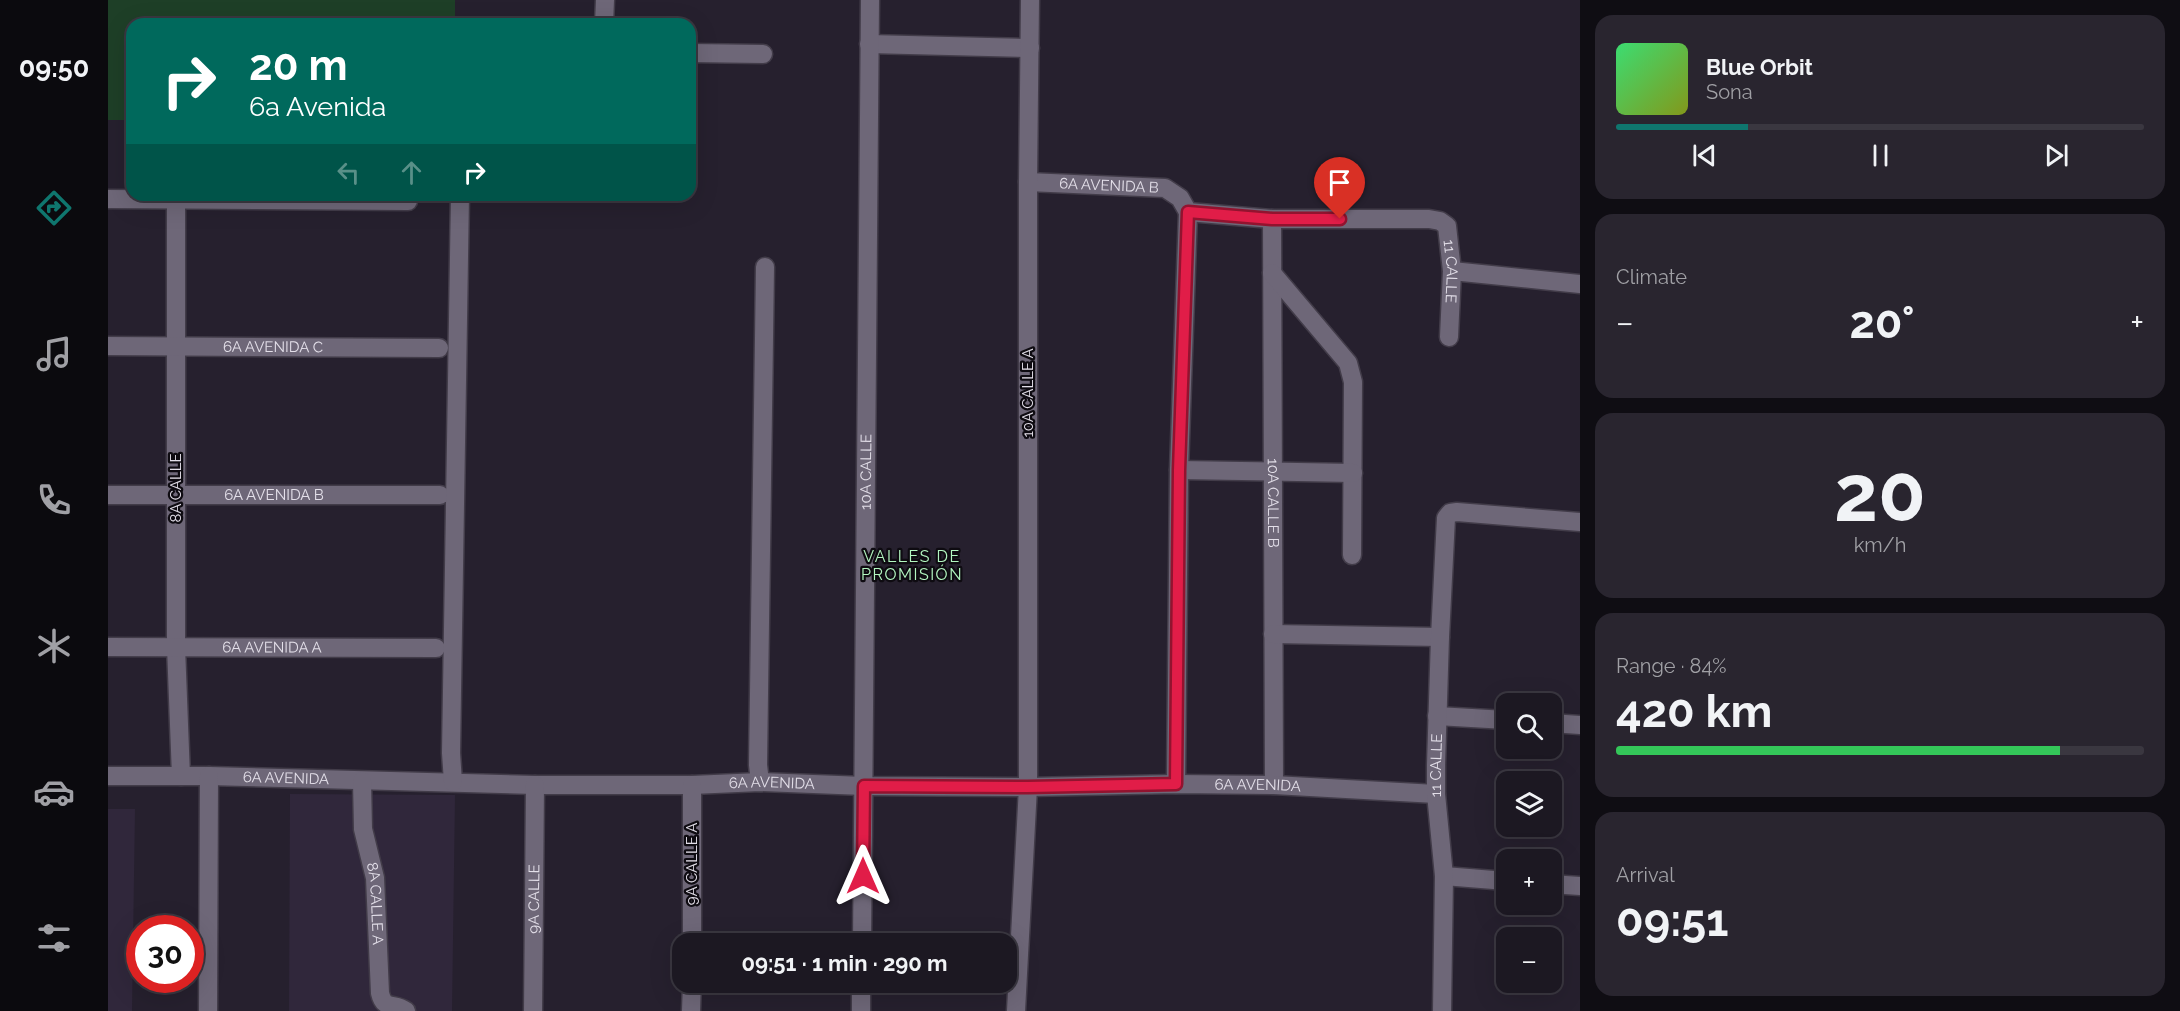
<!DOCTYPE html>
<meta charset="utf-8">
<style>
:root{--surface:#1c1822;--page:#29252f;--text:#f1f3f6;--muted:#a0a0a5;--line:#3a3740;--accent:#0f766e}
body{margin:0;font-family:Raleway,sans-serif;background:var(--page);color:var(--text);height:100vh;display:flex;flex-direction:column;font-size:22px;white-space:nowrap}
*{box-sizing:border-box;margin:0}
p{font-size:20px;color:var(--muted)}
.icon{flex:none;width:33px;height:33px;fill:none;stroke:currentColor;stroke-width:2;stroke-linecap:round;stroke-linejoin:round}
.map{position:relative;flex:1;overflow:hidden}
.sheet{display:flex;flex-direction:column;gap:15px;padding:15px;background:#0f0d13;width:600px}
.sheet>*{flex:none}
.banner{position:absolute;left:18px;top:18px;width:570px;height:183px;border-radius:18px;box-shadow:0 6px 24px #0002,0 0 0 2px var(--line);background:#00695c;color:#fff;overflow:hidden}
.fabs{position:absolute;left:1388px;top:693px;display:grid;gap:12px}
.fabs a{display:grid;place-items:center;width:66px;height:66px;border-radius:12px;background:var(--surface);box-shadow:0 6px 24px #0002,0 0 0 2px var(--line);font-size:30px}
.speed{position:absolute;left:18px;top:915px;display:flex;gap:12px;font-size:30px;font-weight:700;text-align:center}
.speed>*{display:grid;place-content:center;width:78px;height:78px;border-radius:50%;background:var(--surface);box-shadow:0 6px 24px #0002,0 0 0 2px var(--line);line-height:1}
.speed .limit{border:9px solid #d22;background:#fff;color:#111}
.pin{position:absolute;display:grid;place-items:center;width:51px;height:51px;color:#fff;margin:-62px -26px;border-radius:50% 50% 50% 0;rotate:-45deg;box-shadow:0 0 6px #0007}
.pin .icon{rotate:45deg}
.me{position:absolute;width:66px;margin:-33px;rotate:0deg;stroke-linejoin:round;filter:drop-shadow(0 0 4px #0008)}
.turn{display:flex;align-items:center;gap:21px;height:126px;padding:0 24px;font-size:27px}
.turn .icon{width:78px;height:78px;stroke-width:2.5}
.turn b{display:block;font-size:42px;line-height:51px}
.lanes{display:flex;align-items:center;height:57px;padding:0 24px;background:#0003;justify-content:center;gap:30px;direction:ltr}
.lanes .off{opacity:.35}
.big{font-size:45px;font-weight:700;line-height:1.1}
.sheet .tile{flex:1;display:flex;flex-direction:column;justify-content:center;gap:9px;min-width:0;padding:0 21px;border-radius:18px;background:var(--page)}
.sheet .dial{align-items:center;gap:0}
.dial b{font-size:78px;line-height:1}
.song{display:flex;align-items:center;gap:18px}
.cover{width:72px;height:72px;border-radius:9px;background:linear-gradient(135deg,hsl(140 70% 55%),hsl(70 70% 35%))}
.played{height:6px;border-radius:3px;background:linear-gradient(90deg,var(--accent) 25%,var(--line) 25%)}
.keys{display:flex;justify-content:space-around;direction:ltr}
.heat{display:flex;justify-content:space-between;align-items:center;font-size:33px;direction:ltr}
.charge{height:9px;border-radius:4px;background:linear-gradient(90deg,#34c759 84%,var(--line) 0)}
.trip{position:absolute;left:564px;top:933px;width:345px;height:60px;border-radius:18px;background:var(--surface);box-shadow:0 6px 24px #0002,0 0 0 2px var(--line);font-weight:700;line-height:60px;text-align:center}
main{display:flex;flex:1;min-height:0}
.menu{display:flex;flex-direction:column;width:108px;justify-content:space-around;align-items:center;background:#0b0a0e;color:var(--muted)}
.menu .icon{width:42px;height:42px}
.menu .active{color:var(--accent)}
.menu b{font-size:27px;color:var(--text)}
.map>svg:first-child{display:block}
.built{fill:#30273b}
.green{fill:#1e3f27}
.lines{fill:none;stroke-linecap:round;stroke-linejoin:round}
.minor-casing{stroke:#423c49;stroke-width:21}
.minor{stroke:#6e6778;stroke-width:18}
.route-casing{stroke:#92132f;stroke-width:15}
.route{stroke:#e11d48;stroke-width:10}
.labels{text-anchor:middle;stroke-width:4.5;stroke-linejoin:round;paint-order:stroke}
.street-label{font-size:15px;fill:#e3dfe9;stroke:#0e0b11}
.neighbourhood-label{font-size:16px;letter-spacing:1.5px;fill:#b3f7c1;stroke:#0e0b11}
</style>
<main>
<nav class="menu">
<b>09:50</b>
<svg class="icon active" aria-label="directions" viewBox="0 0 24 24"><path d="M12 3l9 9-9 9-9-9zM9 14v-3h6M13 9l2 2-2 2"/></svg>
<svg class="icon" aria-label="music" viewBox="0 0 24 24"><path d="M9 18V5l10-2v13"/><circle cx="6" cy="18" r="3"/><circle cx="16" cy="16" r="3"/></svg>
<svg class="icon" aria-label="phone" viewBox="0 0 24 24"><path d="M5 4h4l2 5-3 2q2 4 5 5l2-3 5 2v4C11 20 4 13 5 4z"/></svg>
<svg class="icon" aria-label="climate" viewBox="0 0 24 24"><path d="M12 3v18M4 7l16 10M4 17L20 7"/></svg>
<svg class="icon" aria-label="car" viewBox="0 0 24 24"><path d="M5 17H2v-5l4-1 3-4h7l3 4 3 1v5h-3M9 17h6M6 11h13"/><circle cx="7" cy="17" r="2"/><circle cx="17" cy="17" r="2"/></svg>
<svg class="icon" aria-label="filters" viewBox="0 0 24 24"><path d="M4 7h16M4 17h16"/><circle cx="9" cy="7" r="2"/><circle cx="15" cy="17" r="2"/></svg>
</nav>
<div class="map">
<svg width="1472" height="1011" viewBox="0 0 1472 1011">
<rect width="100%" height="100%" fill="#26202e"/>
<!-- built -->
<path class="built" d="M182,794L347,795L344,1011H181Z
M0,809H27L24,1011H0Z"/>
<!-- green -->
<path class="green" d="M0,0H347V24H24V120H0Z"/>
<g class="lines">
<defs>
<g id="minor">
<path d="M496,24L497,0"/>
<path d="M761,44L922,48"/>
<path d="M582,53L655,54"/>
<path id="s1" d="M920,182L1057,188L1072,198L1080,212L1164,219H1321L1332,221L1339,226L1344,271L1341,337"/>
<path d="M0,199L300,201"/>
<path d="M68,200V647L73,776"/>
<path id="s2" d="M1164,219L1166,785"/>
<path d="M1344,271L1472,284"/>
<path d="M1164,273L1240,363L1245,382L1244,555"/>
<path id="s3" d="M0,346L331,348"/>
<path d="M1071,470L1245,473"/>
<path id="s4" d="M0,495H332"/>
<path d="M1165,634L1332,637"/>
<path id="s5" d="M0,647L328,648"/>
<path d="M1329,716L1398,720"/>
<path d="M1443,723L1472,725"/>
<path id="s6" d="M0,776H101L427,785H584L652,782L756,786L920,787L1068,784L1166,785L1328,794"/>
<path id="s7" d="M254,781L255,829L267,878L272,993C276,1011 286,1002 298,1011"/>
<path d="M345,782L343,753L352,195"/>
<path d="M652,782L650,765L657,267"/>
<path d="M1068,784L1071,470L1080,212"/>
<path d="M1336,876L1398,881"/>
<path d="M1443,884L1472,886"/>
<path d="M584,944V785"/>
<path id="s8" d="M754,944L762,0"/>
<path d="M100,1011L101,776"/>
<path id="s9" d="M425,1011L427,785"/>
<path d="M583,1011L584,982"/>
<path d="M753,1011V982"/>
<path d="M908,1011L920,787V182L922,0"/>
<path id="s10" d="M1334,1011L1336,876L1328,794V765L1332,637L1338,518L1342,513L1349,512L1472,522"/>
</g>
</defs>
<!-- minor casing -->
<use href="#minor" class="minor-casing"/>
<!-- minor -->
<use href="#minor" class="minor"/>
</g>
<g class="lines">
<defs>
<path id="route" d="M755,876L756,786L920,787L1068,784L1071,470L1080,212L1164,219H1232"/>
</defs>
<!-- route casing -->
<use href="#route" class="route-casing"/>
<!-- route -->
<use href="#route" class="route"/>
</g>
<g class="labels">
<!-- street labels -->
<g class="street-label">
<text dy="5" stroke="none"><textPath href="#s1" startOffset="81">6A AVENIDA B</textPath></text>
<text dy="5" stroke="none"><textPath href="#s1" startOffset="478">11 CALLE</textPath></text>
<text dy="5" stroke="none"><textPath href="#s3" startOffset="165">6A AVENIDA C</textPath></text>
<text transform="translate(920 393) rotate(-90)" y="5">10A CALLE A</text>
<text dy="5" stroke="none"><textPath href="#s8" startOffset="472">10A CALLE</textPath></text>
<text transform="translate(68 488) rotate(-90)" y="5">8A CALLE</text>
<text dy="5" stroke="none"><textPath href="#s4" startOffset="166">6A AVENIDA B</textPath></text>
<text dy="5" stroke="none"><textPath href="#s2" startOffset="284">10A CALLE B</textPath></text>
<text dy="5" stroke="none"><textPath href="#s5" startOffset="164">6A AVENIDA A</textPath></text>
<text dy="5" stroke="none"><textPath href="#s10" startOffset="246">11 CALLE</textPath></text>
<text dy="5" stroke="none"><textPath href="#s6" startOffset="178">6A AVENIDA</textPath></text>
<text dy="5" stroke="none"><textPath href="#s6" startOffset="664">6A AVENIDA</textPath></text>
<text dy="5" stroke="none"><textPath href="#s6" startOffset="1150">6A AVENIDA</textPath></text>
<text transform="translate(584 864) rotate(-90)" y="5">9A CALLE A</text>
<text dy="5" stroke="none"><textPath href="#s9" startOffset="112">9A CALLE</textPath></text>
<text dy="5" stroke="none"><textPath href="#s7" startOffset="124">8A CALLE A</textPath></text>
</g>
<!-- neighbourhood labels -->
<g class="neighbourhood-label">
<text x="804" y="562">VALLES DE<tspan x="804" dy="18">PROMISIÓN</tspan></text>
</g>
</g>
</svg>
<div class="fabs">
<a><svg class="icon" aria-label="search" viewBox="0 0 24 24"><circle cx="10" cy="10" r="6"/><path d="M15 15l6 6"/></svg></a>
<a><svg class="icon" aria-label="layers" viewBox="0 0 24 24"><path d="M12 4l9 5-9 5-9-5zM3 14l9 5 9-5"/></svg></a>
<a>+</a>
<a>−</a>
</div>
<div class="speed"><div class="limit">30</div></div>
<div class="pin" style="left:1232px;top:219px;background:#d93025"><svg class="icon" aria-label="arrive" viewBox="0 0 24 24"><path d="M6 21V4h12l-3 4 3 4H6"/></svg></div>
<svg class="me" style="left:755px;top:876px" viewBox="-20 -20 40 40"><path d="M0-17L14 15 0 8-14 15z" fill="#e11d48" stroke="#fff" stroke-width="4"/></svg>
<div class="trip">09:51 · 1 min · 290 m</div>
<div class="banner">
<div class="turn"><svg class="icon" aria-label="right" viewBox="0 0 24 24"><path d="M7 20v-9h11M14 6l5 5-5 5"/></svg><div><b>20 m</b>6a Avenida</div></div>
<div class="lanes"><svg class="icon off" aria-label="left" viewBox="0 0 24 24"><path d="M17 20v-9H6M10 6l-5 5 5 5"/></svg><svg class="icon off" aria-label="ahead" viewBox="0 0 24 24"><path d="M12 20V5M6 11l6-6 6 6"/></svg><svg class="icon" aria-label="right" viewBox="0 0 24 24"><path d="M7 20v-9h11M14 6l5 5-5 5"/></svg></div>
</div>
</div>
<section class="sheet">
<div class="tile">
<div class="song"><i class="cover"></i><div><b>Blue Orbit</b><p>Sona</p></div></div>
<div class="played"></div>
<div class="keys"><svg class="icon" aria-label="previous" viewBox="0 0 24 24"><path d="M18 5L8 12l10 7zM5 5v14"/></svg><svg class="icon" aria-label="pause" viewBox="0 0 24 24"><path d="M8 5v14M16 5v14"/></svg><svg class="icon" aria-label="next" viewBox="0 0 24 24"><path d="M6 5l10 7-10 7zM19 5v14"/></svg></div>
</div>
<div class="tile"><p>Climate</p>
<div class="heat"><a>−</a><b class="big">20°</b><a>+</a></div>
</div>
<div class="tile dial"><b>20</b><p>km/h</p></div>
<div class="tile"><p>Range · 84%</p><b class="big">420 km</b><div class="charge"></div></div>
<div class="tile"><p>Arrival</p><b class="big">09:51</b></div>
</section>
</main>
